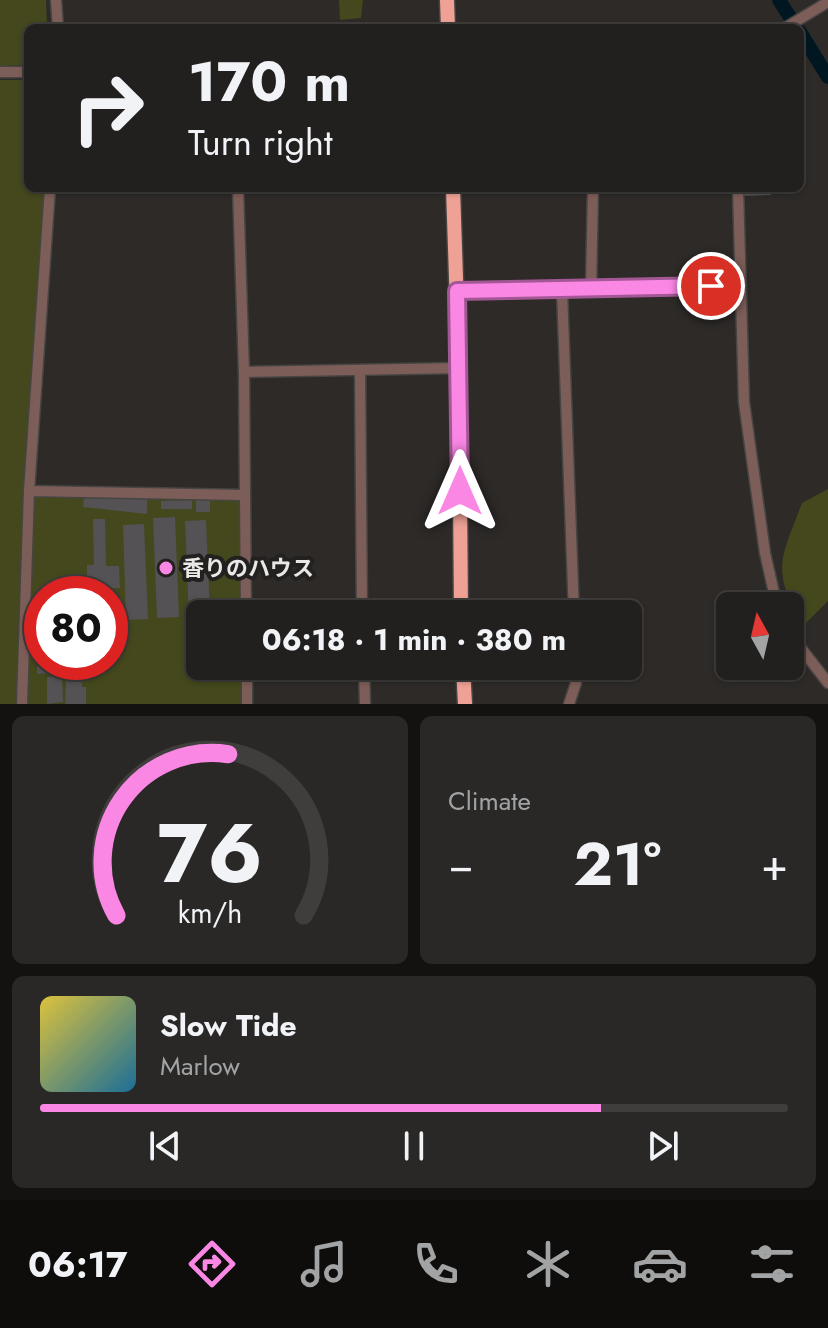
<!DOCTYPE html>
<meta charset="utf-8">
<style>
:root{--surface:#22201e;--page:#2a2827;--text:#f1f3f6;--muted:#a2a3a4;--line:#3f3e3c;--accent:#fb87e5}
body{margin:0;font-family:Jost,"Noto Sans JP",sans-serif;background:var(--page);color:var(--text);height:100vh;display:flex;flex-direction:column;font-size:30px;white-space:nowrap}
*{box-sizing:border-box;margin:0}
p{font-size:26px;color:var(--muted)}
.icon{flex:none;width:44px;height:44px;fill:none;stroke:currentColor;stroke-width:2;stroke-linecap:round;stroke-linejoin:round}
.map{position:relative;height:704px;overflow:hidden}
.drawer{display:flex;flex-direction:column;gap:12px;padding:12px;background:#131210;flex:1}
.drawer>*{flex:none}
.top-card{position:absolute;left:24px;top:24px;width:780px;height:168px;border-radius:12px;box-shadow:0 2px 6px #0004,0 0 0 2px var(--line);background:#22201e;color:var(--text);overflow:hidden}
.needle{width:52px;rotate:352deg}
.buttons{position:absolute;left:716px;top:592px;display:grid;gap:16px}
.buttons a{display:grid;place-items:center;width:88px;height:88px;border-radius:12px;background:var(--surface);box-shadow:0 2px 6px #0004,0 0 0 2px var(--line);font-size:40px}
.speed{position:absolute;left:24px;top:576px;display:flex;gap:16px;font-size:40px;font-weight:700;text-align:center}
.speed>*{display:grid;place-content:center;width:104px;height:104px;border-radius:50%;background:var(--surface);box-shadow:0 2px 6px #0004,0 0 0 2px var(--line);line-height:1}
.speed .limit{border:12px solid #d22;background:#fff;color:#111}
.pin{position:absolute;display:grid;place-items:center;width:68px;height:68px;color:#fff;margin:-34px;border:4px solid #fff;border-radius:50%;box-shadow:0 2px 8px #0007}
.me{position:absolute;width:88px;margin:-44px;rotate:0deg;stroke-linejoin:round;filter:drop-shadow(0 0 6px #0008)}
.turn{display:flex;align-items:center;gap:28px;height:168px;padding:0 32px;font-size:36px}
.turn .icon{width:104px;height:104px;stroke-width:2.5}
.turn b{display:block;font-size:56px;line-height:68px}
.big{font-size:60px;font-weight:700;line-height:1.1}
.drawer .widget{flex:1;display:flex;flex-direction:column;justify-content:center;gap:12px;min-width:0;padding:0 28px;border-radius:12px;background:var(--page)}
.drawer .dial{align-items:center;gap:0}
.dial svg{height:208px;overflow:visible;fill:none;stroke:var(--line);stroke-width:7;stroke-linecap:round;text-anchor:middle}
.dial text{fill:var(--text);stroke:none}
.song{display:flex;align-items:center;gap:24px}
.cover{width:96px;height:96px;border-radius:12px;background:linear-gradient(135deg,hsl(50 70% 55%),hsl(200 70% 35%))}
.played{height:8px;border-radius:4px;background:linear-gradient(90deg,var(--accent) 75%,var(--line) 75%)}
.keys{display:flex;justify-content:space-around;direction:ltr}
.heat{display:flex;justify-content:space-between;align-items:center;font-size:44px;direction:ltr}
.drawer .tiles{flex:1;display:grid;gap:12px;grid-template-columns:1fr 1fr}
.widget:last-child{grid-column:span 2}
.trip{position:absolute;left:186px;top:600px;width:456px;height:80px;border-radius:12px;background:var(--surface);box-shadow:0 2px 6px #0004,0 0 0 2px var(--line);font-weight:700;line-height:80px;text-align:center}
.tabs{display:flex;height:128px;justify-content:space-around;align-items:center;background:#0e0d0c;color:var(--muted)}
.tabs .icon{width:56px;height:56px}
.tabs .on{color:var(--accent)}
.tabs b{font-size:36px;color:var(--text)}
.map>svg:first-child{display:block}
.green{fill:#44481c;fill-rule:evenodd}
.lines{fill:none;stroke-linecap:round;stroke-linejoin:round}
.river{stroke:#001721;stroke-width:14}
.building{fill:#545255}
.minor-casing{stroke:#474543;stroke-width:13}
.highway-casing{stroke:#474543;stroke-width:17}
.minor{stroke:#7d5d58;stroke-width:10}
.highway{stroke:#efa196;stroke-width:14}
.route-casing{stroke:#a35895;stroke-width:20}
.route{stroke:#fb87e5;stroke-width:14}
.poi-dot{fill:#fb87e5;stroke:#23211f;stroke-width:3}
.labels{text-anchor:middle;stroke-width:8;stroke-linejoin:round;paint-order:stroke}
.poi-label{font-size:22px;font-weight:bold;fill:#e9e8e6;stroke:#23211f;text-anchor:start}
</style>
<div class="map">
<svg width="828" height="704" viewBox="0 0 828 704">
<rect width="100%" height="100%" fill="#2d2a28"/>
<!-- green -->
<path class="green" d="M0,0H46L47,28H28V65L0,66Z
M339,0H363L361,18L340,20Z
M0,80H28V188H45L24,485L18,704H0Z
M828,489V601L803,626C771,569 780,561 802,503Z
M32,495L241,498L243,614H200V666H244L245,704H26ZM42,594H110V662H42Z"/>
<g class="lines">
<!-- river -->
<path class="river" d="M779,0L797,28
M800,32L828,77"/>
</g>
<!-- building -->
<path class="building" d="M743,188H770L771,195L744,196Z
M84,497L147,499V514L83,507Z
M192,500V509H161V501Z
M196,500H210V512H196Z
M175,517L179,617L157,618L153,518Z
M93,519H105L106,566H119L120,588H104V581H87V565H94Z
M206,520L210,614L189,617L185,521Z
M144,524L148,619L126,620L123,525Z
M101,584V594H86V585Z
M37,660L64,662V673L37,674Z
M67,662H81L82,687H86V704H65Z
M62,676L63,702L47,704V677Z"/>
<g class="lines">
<defs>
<path id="minor" d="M56,0L58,28
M785,28L828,2
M0,72H28
M238,188L244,372L246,614
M738,188L744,402L765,553L777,606
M591,290L593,188
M457,291L741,285
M562,291L574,614
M360,370L362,614
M244,372L459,368
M29,491L243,495
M790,634L828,683
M247,666V704
M364,666L365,704
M22,704L29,491L50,188
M569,704L576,683V666"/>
<path id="highway" d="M447,0L448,28
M453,188L459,368L461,614
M463,666L465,704"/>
</defs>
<!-- minor casing -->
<use href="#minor" class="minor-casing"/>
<!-- highway casing -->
<use href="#highway" class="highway-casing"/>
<!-- minor -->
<use href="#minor" class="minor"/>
<!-- highway -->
<use href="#highway" class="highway"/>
</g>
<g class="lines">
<defs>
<path id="route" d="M460,491L457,291L711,286"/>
</defs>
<!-- route casing -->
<use href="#route" class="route-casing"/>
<!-- route -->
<use href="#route" class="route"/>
</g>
<!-- markers -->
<circle class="poi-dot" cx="166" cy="568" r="8"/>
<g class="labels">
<!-- poi labels -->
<g class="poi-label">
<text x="182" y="576">香りのハウス</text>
</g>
</g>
</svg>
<div class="buttons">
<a><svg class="needle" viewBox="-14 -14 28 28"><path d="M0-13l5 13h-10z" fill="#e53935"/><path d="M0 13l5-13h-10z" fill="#a2a3a4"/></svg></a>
</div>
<div class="speed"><div class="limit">80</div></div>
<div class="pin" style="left:711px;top:286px;background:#d93025"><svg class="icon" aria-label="arrive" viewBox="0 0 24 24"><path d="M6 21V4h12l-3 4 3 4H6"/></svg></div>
<svg class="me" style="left:460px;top:491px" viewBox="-20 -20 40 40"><path d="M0-17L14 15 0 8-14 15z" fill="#fb87e5" stroke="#fff" stroke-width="4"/></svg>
<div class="trip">06:18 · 1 min · 380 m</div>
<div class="top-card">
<div class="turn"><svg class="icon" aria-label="right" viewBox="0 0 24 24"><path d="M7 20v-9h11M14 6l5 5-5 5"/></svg><div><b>170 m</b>Turn right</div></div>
</div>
</div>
<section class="drawer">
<div class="tiles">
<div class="widget dial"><svg viewBox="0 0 100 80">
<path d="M14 69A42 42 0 1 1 86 69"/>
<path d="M14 69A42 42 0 0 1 57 7" stroke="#fb87e5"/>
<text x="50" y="56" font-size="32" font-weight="700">76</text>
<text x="50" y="72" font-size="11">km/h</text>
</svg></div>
<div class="widget"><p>Climate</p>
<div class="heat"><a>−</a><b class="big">21°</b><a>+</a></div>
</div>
<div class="widget">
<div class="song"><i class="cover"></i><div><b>Slow Tide</b><p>Marlow</p></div></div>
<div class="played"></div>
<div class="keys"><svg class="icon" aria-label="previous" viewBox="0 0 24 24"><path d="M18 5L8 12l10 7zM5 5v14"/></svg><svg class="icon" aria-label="pause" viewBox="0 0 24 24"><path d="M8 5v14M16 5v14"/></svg><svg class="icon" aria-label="next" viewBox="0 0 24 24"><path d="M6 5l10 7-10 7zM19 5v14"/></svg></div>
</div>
</div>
</section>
<nav class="tabs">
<b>06:17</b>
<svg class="icon on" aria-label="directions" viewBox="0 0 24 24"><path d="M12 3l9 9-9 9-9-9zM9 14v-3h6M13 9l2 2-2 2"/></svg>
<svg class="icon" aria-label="music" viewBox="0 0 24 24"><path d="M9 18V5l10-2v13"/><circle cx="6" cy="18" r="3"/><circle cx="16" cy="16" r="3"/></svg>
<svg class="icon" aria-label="phone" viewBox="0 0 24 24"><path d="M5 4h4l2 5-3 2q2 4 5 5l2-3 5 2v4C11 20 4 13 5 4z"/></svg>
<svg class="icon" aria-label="climate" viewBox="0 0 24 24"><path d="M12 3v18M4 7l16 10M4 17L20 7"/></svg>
<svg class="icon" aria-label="car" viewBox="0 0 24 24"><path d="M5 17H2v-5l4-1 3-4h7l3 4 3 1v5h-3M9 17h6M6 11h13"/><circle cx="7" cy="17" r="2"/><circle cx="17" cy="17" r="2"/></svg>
<svg class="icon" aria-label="filters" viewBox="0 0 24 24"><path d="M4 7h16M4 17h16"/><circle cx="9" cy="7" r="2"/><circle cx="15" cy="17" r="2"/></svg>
</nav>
